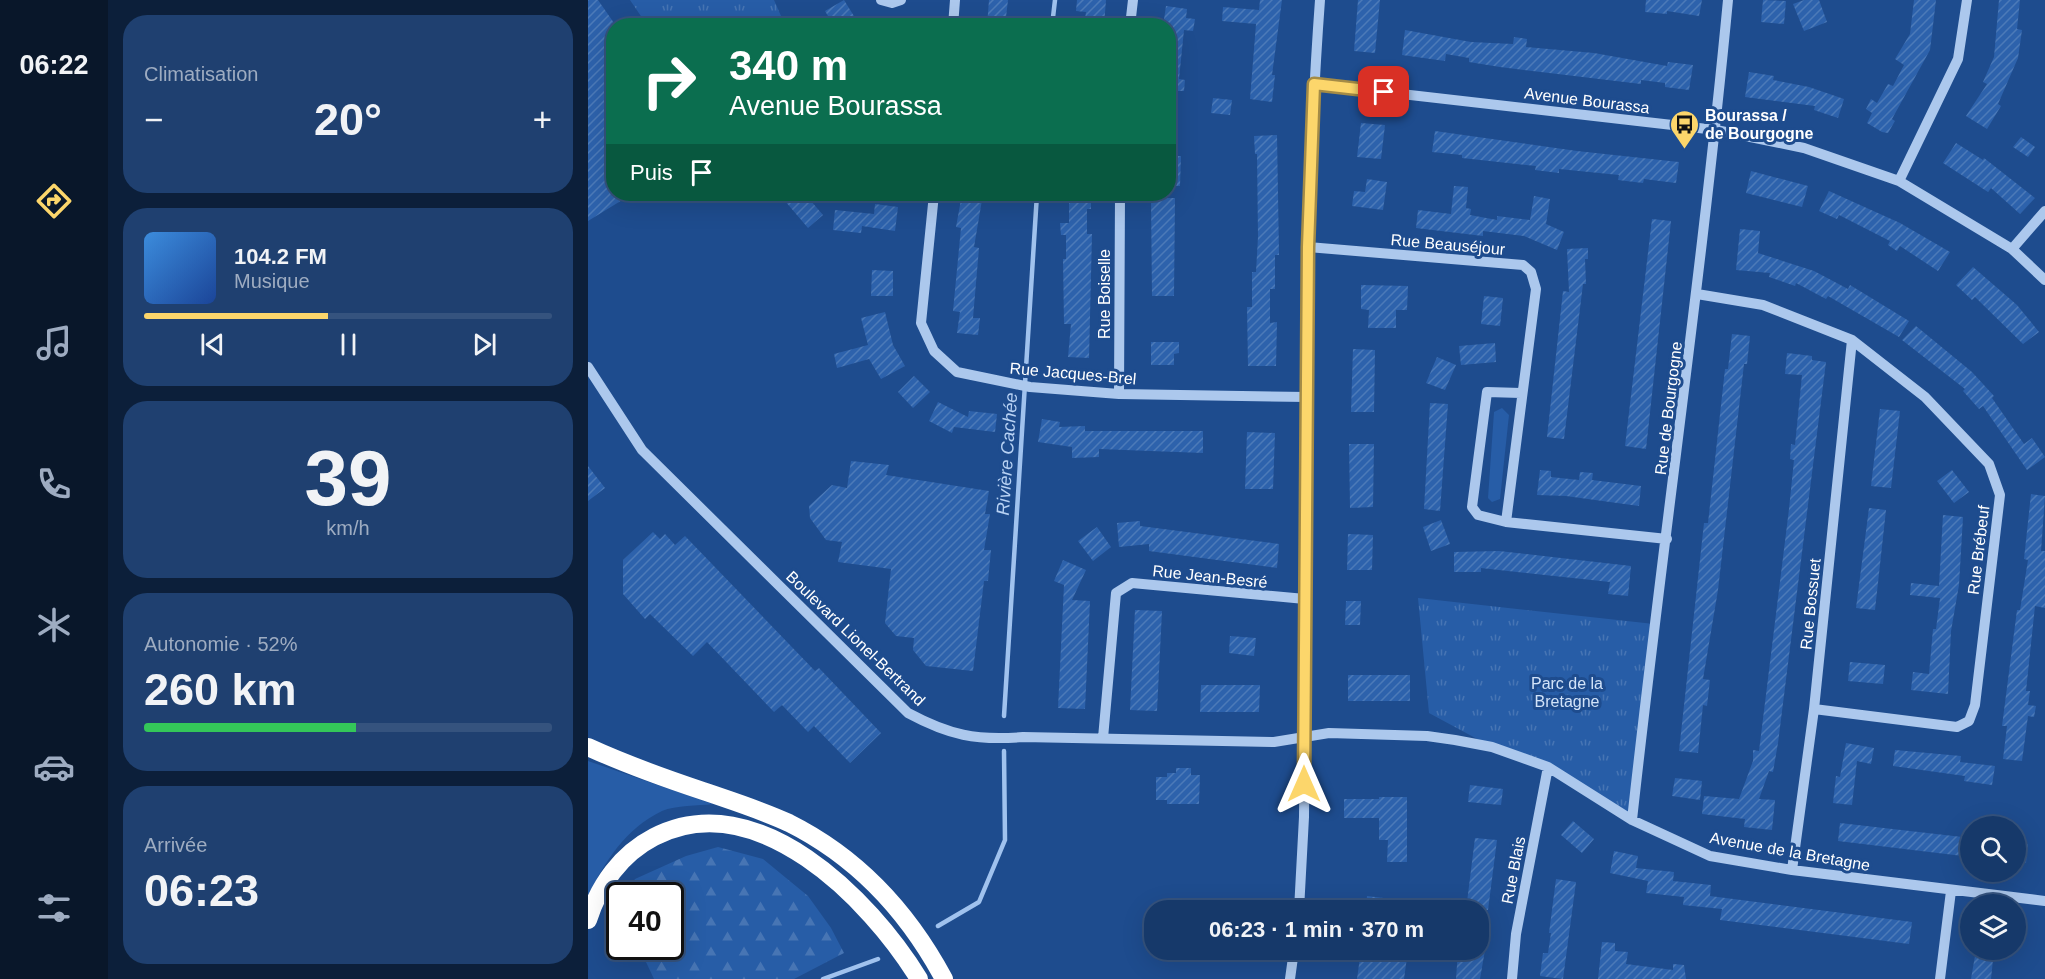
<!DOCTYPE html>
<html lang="fr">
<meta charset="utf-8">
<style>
:root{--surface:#16396a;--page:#1f4070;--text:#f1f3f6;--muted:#9eacc1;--line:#35537e;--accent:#fcd66b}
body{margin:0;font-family:Arial,sans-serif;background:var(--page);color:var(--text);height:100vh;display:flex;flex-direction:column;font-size:22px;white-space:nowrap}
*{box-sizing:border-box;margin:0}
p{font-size:20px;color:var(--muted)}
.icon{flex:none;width:33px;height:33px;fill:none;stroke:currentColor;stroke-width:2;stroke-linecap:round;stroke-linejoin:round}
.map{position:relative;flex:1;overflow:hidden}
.panel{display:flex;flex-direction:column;gap:15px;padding:15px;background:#0c1f3a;width:480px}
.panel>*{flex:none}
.top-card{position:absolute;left:18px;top:18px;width:570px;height:183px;border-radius:24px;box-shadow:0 6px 24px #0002,0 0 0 2px var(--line);background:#0b6e4f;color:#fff;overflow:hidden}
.fabs{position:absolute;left:1372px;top:816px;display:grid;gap:12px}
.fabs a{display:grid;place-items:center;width:66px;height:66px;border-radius:50%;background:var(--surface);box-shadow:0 6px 24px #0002,0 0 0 2px var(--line);font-size:30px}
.speed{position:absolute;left:18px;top:882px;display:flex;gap:12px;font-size:30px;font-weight:700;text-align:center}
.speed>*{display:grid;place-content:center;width:78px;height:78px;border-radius:50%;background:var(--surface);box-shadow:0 6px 24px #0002,0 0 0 2px var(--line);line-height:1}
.speed .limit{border:3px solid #111;border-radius:9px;background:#fff;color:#111}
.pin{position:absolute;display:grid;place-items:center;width:51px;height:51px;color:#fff;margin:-26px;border-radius:12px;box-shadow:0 3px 9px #0006}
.me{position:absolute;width:66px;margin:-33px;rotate:0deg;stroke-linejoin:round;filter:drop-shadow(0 0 4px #0008)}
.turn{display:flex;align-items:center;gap:21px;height:126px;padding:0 24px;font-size:27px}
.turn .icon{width:78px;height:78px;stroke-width:2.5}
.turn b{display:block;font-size:42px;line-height:51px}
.then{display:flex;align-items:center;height:57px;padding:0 24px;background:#0003;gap:12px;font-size:22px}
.big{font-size:45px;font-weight:600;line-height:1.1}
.panel .widget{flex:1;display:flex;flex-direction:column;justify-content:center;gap:9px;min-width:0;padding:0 21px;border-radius:24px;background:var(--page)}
.panel .dial{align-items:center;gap:0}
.dial b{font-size:78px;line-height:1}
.song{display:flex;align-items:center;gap:18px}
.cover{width:72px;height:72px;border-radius:9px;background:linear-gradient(135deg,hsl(210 70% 55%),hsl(220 70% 35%))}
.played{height:6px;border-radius:3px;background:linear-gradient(90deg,var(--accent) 45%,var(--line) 45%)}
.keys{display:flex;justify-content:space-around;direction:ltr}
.heat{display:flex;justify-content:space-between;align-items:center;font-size:33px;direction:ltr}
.charge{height:9px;border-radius:4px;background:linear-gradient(90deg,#34c759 52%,var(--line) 0)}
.trip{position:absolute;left:556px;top:900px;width:345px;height:60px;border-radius:24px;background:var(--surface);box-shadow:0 6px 24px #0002,0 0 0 2px var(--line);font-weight:600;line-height:60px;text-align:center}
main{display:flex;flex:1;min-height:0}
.dock{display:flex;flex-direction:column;width:108px;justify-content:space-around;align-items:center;background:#09172a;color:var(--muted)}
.dock .icon{width:42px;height:42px}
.dock .on{color:var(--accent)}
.dock b{font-size:27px;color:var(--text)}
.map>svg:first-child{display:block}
.green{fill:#275da7}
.forest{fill:url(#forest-firs)}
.park{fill:url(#park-tufts)}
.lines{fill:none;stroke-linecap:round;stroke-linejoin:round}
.stream{stroke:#a0c2ee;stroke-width:4.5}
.building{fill:url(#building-hatch)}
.minor{stroke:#acc8ed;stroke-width:10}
.highway{stroke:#fff;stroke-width:18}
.route-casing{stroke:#a48b46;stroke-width:15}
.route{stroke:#fcd66b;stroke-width:10}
.labels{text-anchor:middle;stroke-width:6;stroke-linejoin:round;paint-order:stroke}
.street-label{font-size:16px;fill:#fff;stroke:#1e4c8e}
.poi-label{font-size:16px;font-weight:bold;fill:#fff;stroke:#1e4c8e;text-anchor:start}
.park-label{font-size:16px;fill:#d2e3f9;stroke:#1e4c8e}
.water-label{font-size:18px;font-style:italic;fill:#b8d2f4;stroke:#1e4c8e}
</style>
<main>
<nav class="dock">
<b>06:22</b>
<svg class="icon on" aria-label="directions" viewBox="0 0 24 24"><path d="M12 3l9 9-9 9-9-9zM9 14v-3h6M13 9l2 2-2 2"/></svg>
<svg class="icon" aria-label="music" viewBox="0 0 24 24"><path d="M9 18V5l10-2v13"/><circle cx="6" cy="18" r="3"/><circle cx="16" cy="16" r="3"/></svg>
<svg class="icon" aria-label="phone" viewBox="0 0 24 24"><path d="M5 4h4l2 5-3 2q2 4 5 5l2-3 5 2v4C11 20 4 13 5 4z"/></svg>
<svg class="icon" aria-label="climate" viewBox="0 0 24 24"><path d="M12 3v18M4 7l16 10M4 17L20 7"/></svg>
<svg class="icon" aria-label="car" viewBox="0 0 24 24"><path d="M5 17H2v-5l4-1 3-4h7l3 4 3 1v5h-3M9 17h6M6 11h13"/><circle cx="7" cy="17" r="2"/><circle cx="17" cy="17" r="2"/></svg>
<svg class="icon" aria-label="filters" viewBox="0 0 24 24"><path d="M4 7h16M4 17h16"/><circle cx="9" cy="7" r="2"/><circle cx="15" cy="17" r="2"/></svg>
</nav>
<section class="panel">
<div class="widget"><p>Climatisation</p>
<div class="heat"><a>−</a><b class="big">20°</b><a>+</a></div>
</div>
<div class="widget">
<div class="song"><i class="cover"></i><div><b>104.2 FM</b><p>Musique</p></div></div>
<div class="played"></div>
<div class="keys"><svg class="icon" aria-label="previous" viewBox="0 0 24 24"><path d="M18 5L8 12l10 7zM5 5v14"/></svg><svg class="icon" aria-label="pause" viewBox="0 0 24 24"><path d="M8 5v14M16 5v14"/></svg><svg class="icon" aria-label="next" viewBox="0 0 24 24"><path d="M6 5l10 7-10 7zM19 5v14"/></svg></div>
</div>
<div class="widget dial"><b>39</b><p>km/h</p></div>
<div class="widget"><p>Autonomie · 52%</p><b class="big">260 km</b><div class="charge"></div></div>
<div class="widget"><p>Arrivée</p><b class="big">06:23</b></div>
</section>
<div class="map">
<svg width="1457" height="979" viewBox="0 0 1457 979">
<defs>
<pattern id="forest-firs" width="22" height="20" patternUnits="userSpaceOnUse" patternTransform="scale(1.5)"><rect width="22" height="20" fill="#275da7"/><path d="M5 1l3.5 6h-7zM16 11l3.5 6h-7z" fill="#4775b4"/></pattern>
<pattern id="park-tufts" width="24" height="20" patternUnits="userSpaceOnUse" patternTransform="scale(1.5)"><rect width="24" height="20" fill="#275da7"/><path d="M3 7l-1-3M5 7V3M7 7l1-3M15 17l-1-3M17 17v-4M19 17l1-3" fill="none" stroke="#4775b4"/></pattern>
<pattern id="building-hatch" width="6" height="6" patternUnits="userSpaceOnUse" patternTransform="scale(1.5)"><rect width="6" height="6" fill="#2d62ac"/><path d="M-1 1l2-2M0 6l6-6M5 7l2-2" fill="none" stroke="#4c7ab8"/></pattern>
</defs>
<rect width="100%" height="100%" fill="#1e4c8e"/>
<!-- green -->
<path class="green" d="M914,408L921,415L912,499L904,502L900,498L906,412Z
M0,761L125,804C110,806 88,805 74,811C38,828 16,862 0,897Z"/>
<!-- forest -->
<path class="forest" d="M130,847L175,859L220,896L243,928L256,953L206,979H66L51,947L82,946V896L37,895L47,879L98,856Z"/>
<!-- park -->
<path class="park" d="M42,0H186L197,25H59Z
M830,598L1066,624L1044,820L960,767L904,747L841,713Z"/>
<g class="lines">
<!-- stream -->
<path class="stream" d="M464,26L467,0
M416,716L449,194
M350,926L391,902L417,840L416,751
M235,979L290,959"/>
</g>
<!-- building -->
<path class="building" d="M0,0H10L26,23V194H44L0,221Z
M256,0L269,21L261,26H246L237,11Z
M401,0H420L417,26H399Z
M489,0H518L516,26L496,25L498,12L488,11Z
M672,0H694L684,75H687L684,102L662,99L668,24L634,21L635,7L671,10Z
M770,0H792L787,53L766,51Z
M1058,0H1114L1111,16L1079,11V14L1057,12Z
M1175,0L1198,1L1196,24L1173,22Z
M1216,0H1231L1239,22L1216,31L1205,4Z
M1326,0H1348L1342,50L1304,119L1307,121L1300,133L1294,132L1279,123L1284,113L1278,109L1283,99L1289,103L1300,84L1305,86L1316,65L1307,59L1322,34Z
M1411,0H1432L1429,29L1434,30L1430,58L1410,104L1413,106L1399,129L1378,116L1399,84L1395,82L1406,57Z
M578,6L599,9L598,18L607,19L605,31L596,30L591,79L597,80L596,91H590L588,108H580V26H575Z
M817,30L883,42L925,44L926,37L939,39L938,47L1006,53L1079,66L1080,62L1105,65L1101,90L1077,87V83L1053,80V84L912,67L881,62V58L858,54L857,61L814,55Z
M1161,72L1186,76L1185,80L1221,87L1256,99L1250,118L1226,110L1227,106L1157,97Z
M625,98L644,100L642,115L623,113Z
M773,123L797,125L793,159L769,157Z
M847,131L989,151L1091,162L1088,183L1056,179L1055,183L1030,180L1031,175L971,169V173L947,170L948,166L874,158V155L844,152Z
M689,135L691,255H687V289H682V323L689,322L688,366H660L659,307H664V272H668L670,237L669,154H667L666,136Z
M1433,137L1447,147L1440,157L1425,147Z
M1368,143L1395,160L1396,158L1447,198L1432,214L1403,188L1400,192L1355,163Z
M580,156H593L592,186H580Z
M1163,171L1220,186L1214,207L1158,193Z
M779,179L799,182L795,210L764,206L766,191L777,192Z
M866,186L880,187L878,208L883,209L882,215L909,220V216L942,220L946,196L962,199L958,224L976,232L969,250L936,236L895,231V236L828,228L830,210L863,214Z
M1241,191L1312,223L1362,252L1350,271L1312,246L1309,251L1300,245L1302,241L1251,215L1249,219L1231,211Z
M191,194H217L235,215L220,228Z
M374,194H395L386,247L391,248L385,318H392L390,335L369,333L372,312L365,311L373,228L368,227Z
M481,194H503V209H499V234H504L501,358L480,357L483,324H476L475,259H478V235H473L472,223H481Z
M563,198H587L586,296H564Z
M287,204L310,207L307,231L274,226L273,233L245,230L247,210L286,214Z
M1064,219L1083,221L1058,449L1037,446Z
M1152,229L1172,231L1170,253L1226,271L1260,289L1262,285L1321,321L1311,337L1240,296L1238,299L1208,283L1207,286L1181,277L1182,273L1148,270Z
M1000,248V259H997L998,284H995L976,439L959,437L975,291L981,292L979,249Z
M1385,267L1429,305L1451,332L1435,344L1387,297L1384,300L1368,285Z
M284,270L305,271V296H283Z
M773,285L820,286L819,310H808V328H780L781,310L773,309Z
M896,296L915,298L912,326L893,324Z
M297,312L305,345L317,366L293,379L281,359L249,368L246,354L280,345L273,318Z
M1328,326L1384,372L1406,396L1404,398L1436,444L1444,438L1457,457L1439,470L1395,406L1391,409L1375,391L1377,389L1314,340Z
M1144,334L1162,336L1159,364H1156L1130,590L1115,679L1122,680L1119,706L1115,705L1110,753L1091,751L1116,523H1120L1137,369H1140Z
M563,342H591V353L586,354V365H563Z
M907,343L908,362L873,365L871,346Z
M765,349L787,350L786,412H763Z
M1199,353L1224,356V360L1238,362L1190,743L1185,772L1181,771L1171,799L1187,800L1184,830L1156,827L1157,819L1114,814L1116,796L1151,799L1165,761V750L1171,751L1201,509L1206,460L1202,459L1203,444L1207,445L1214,375L1197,374Z
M849,357L868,365L857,390L838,383Z
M326,376L342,392L325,408L310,392Z
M350,402L380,417L381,411L409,414L407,432L366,427L364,433L341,421Z
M842,403L860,404L852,511L836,509Z
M1292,409L1312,411L1303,488L1283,486Z
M454,419L472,422L471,427L497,426V431H615V453L511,449V457L484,458V447L450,442Z
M659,432L687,433L685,489H657Z
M761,444H786L785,507L762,508Z
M263,461L301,465L298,475L401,491L397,514H402L396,550H403L400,581H396L385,671L338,666L325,650L326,638L308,636L297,623L303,569L250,562L254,542L238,540L222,518L221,506L244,485L259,488Z
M0,466L17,488L0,501Z
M952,470L963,471V477L991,480L992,472L1005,473L1004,480L1053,486L1051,506L978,496L949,495Z
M1364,470L1381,492L1366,503L1349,481Z
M1443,494L1457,496L1453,551H1457V608L1447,606L1438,691H1442L1440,705L1448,706L1446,717L1440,716L1434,761L1415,759L1419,726H1414L1429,610H1432L1440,560L1436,559Z
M1281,508L1298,510L1287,610L1268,608Z
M1355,515L1375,517L1371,585L1363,631L1360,694L1323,690L1325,672L1341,674L1345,629H1348L1352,598L1322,595L1323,583L1351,586Z
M853,520L862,544L843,551L835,527Z
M552,521V526L691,544L689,568L561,551V544L531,547L529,523Z
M509,527L523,547L505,561L490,541Z
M65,532L72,539L77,534L87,545L97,536L227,671L231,668L293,733L262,763L226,726L220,732L194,705L186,712L119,642L105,656L62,614L57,619L35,594V560Z
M760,534L785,535L784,570H759Z
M911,551L1043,566L1040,596L1020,594L1022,582L893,568V572H866V552Z
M475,560L498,570L484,600L502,601L497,709L470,708L476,585L466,581Z
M758,601H773L772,625H757Z
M547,610L574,611L569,711L542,710Z
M642,636L668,638L666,656L641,653Z
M1262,662L1297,665L1295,684L1260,681Z
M760,675H822V701H760Z
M613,685H672L671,712H612Z
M1258,743L1286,748L1283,764L1269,761L1264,805L1245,803L1248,776L1252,777Z
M1307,750L1373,756L1372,762L1407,766L1404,785L1376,781L1377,776L1305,766Z
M588,768H603V775H612L611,804H579V800H568V777H579V773H588Z
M1087,778L1114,781L1112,800L1084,796Z
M882,785L915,789L913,805L880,802Z
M791,797H819V862H799L800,840H791V818H756V799H791Z
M985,821L1006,839L994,853L973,835Z
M1252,823L1383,838V857L1250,841Z
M887,838L909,840L900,910H878Z
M1428,843L1440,844L1438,863L1428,862Z
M1026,851L1050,856L1048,868L1086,872L1085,881L1123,885L1122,896L1324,922L1321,944L1132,920L1134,909L1095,905L1096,897L1058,893L1060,881L1022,873Z
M968,879L988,882L975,979L952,976L955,953H960L963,933H961Z
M779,896L836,903V910H778Z
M1014,942L1027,943V951L1040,952L1038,964L1085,970V964L1096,965L1098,979H1010Z
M773,950H820L816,979H769Z
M870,950H897L892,979H868Z
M1388,950H1406L1403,979H1383Z"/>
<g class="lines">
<!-- minor -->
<path class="minor" d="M293,0L304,3L313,0
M365,26L367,0
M542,26L545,0
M726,84L1128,130L1216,148L1311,181L1424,249L1457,280
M1311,181L1370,59L1379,0
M346,194L333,323L346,351L369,372L442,387L531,394L719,397
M720,247L935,265L943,272L948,289L918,522
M1424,249L1457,211
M1109,294L1175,305L1264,340L1337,397L1401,464L1412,495L1387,705L1381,721L1369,727L1226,709
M0,367L54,450L320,713C361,735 388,741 435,737L686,742L741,733L839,736L867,740L904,747L960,767L1044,820L1122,856L1204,870L1457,901
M933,393L899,392L884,507L890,515L918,522L1079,539
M531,394L532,194
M515,738L528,593L544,583L717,599
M1044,820C1074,546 1114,274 1140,0
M1204,870L1226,709L1264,340
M711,910L716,817C719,545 712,272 732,0
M702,979L706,950
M924,979L928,934L960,767
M1352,979L1363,891"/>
<!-- highway -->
<path class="highway" d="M0,747C37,764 76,778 115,791C144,801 173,810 201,823C269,857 320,912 356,979
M0,920C11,885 33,854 66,837C169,784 282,899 331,979"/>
</g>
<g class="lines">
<defs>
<path id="route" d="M716,784L720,247L726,84L796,92"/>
</defs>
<!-- route casing -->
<use href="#route" class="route-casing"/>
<!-- route -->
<use href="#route" class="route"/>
</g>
<!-- icons -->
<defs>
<symbol id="bus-pin" viewBox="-11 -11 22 30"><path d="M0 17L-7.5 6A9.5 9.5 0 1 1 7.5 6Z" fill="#fcd66b" stroke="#1e4c8e"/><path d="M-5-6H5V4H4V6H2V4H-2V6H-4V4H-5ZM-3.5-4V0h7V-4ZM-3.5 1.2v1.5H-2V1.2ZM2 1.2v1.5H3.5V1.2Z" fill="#111"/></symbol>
</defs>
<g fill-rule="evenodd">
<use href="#bus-pin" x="1080" y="108" width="33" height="45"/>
</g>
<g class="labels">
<!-- street labels -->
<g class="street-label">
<text transform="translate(999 100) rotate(7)" y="6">Avenue Bourassa</text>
<text transform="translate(860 244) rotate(5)" y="6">Rue Beauséjour</text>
<text transform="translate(516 294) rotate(-90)" y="6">Rue Boiselle</text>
<text transform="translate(485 373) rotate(5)" y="6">Rue Jacques-Brel</text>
<text transform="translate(1080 408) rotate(-83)" y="6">Rue de Bourgogne</text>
<text transform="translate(1390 550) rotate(-83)" y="6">Rue Brébeuf</text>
<text transform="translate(622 576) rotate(6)" y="6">Rue Jean-Besré</text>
<text transform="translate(1222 604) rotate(-84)" y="6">Rue Bossuet</text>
<text transform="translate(268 638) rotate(44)" y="6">Boulevard Lionel-Bertrand</text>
<text transform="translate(1202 851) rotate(10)" y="6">Avenue de la Bretagne</text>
<text transform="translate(925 870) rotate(-79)" y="6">Rue Blais</text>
</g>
<!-- poi labels -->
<g class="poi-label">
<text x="1117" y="121">Bourassa /<tspan x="1117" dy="18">de Bourgogne</tspan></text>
</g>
<!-- park labels -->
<g class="park-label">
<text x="979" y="689">Parc de la<tspan x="979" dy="18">Bretagne</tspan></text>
</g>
<!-- water labels -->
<g class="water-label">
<text transform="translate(419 454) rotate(-86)" y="6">Rivière Cachée</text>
</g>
</g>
</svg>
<div class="fabs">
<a><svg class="icon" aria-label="search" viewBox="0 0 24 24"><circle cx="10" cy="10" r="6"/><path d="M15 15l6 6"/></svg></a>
<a><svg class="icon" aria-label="layers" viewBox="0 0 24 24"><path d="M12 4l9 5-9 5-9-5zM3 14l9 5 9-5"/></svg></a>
</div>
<div class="speed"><div class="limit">40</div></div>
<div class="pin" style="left:796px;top:92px;background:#d93025"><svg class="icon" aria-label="arrive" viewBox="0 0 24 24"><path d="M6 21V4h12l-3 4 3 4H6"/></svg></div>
<svg class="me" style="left:716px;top:784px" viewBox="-20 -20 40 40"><path d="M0-17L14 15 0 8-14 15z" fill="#fcd66b" stroke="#fff" stroke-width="4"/></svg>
<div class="trip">06:23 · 1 min · 370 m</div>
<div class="top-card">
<div class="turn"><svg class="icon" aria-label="right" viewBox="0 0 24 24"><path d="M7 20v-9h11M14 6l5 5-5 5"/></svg><div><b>340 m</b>Avenue Bourassa</div></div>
<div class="then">Puis<svg class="icon" aria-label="arrive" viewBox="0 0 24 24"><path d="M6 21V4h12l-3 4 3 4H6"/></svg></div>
</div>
</div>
</main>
